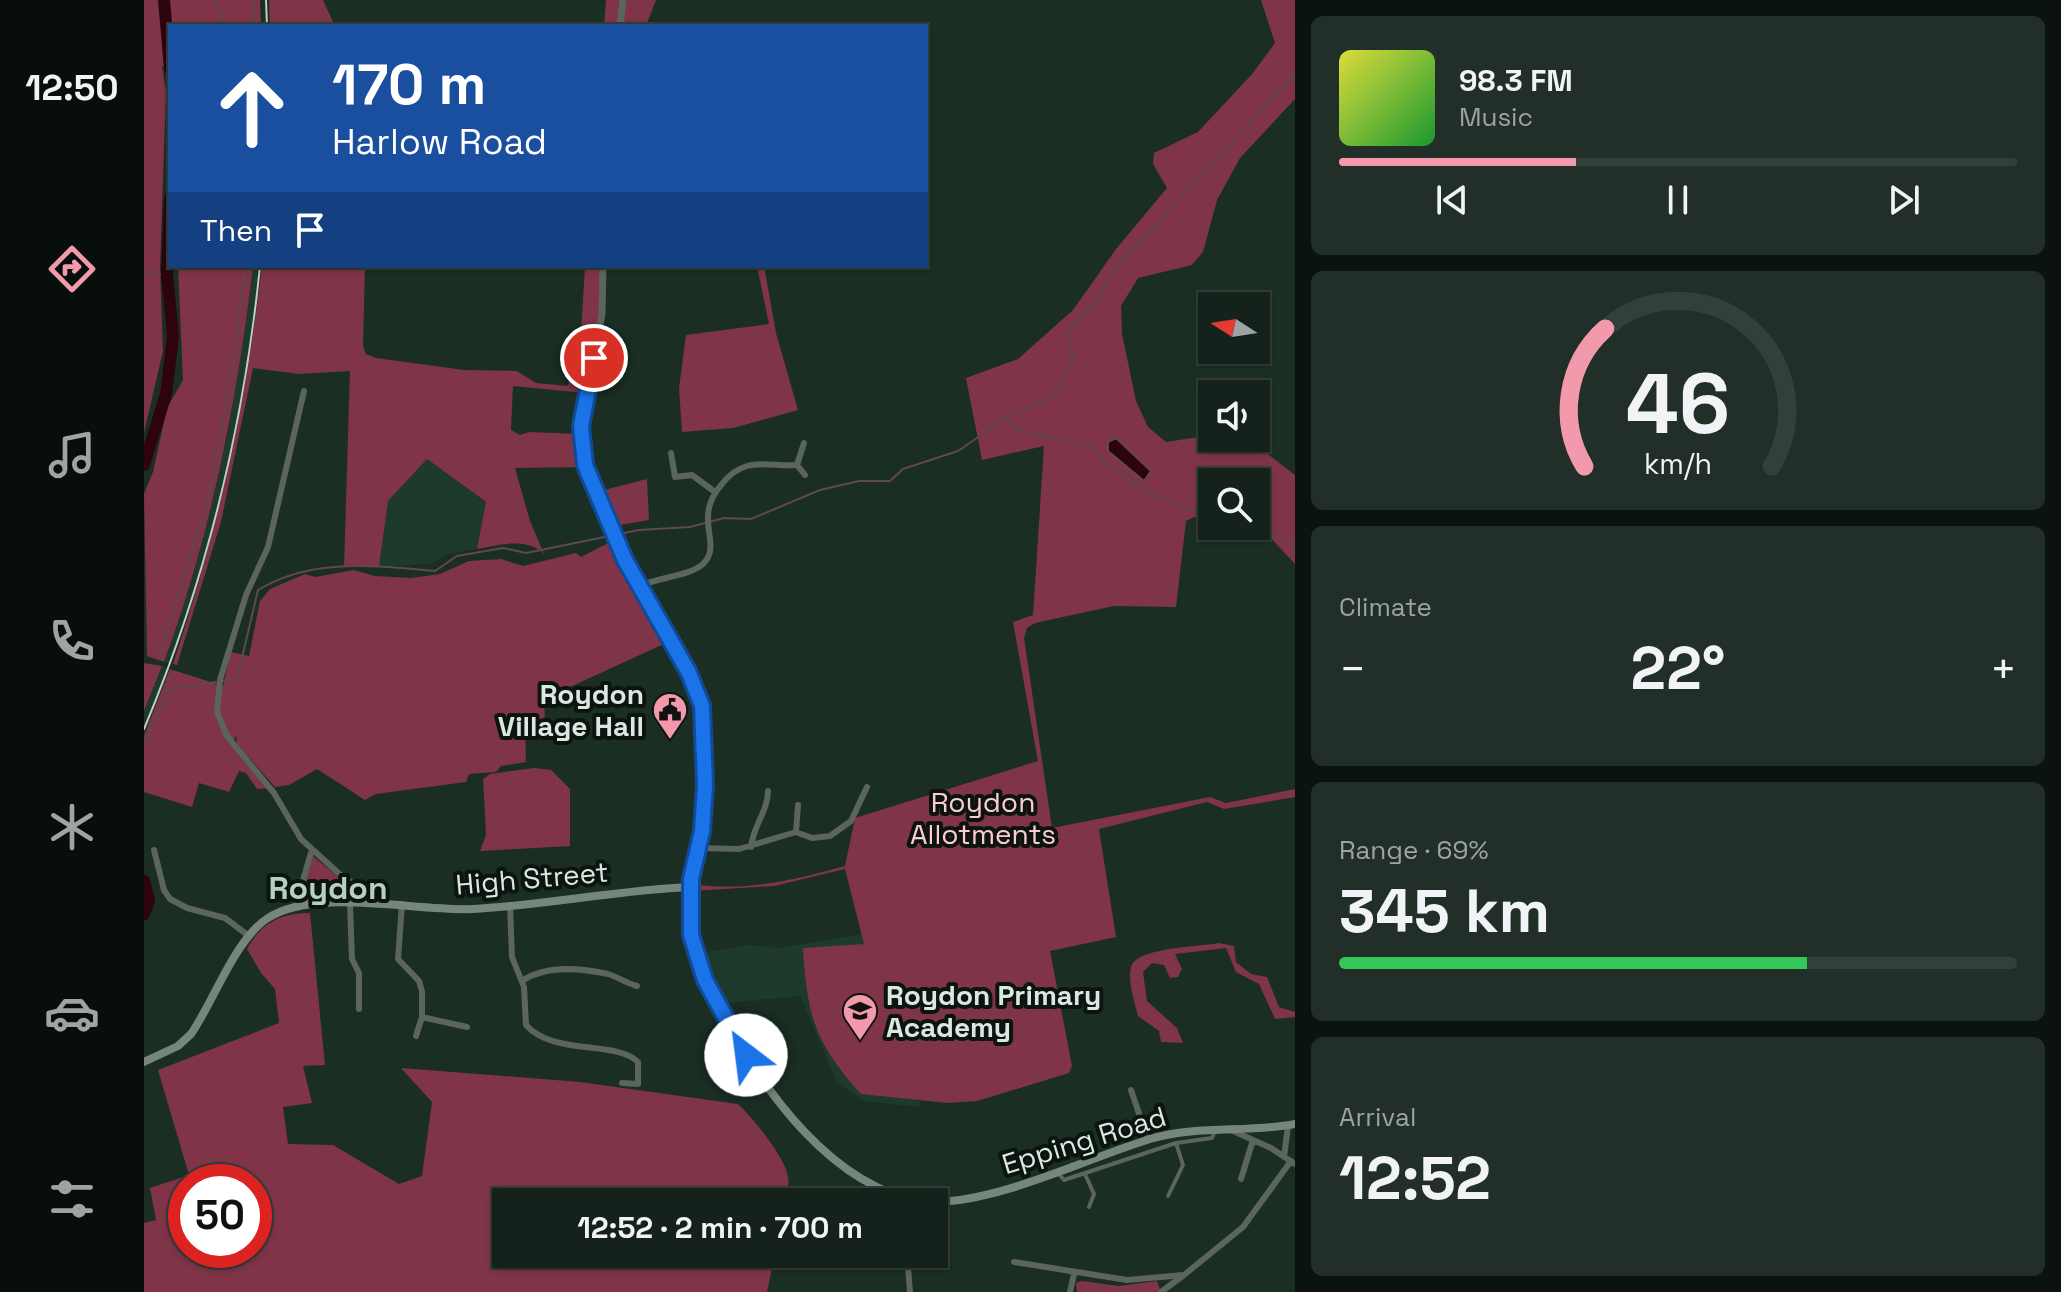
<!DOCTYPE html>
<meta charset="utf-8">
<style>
:root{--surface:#14221b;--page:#212f28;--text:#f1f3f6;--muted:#9da4a3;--line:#333f3a;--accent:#f29aac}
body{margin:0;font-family:"Space Grotesk",sans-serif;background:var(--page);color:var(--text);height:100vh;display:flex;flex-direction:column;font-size:30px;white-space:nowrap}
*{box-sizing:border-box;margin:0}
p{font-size:26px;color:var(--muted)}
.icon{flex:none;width:44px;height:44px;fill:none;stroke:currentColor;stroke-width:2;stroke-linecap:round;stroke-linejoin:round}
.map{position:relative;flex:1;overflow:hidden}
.panel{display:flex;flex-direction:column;gap:16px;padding:16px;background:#0b130f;width:766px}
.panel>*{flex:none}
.guide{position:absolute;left:24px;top:24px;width:760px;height:244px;border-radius:0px;box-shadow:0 2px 6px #0004,0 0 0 2px var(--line);background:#1a4fa0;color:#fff;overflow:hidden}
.needle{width:52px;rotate:282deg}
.tools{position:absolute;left:1054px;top:292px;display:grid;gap:16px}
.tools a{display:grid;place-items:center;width:72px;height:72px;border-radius:0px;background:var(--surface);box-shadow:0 2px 6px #0004,0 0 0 2px var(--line);font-size:40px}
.speed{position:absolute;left:24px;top:1164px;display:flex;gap:16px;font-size:40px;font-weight:700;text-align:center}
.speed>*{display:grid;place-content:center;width:104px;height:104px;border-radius:50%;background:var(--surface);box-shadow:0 2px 6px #0004,0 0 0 2px var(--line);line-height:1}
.speed .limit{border:12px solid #d22;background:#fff;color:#111}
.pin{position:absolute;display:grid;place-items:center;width:68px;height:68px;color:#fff;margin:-34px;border:4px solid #fff;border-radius:50%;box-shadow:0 2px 8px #0007}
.me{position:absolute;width:88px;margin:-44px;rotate:330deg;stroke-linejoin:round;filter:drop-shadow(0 0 6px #0008)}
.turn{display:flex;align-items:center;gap:28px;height:168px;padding:0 32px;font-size:36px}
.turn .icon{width:104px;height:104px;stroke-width:2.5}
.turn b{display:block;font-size:56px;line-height:68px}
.then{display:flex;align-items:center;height:76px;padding:0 32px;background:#0003;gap:16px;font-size:30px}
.big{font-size:60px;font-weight:700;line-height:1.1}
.panel .card{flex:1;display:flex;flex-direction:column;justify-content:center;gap:12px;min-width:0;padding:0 28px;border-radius:12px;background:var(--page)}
.panel .dial{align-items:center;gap:0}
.dial svg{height:208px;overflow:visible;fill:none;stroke:var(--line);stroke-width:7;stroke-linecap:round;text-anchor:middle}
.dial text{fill:var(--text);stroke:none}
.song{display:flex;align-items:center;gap:24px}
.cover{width:96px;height:96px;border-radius:12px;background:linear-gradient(135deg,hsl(60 70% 55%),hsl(130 70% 35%))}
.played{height:8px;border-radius:4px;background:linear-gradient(90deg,var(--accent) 35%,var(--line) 35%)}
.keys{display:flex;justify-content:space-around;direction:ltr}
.heat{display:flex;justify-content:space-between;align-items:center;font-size:44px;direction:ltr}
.charge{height:12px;border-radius:6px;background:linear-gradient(90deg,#34c759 69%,var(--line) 0)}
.trip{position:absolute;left:348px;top:1188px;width:456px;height:80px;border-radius:0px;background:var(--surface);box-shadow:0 2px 6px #0004,0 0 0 2px var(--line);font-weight:700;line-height:80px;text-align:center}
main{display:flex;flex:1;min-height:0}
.dock{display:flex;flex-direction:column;width:144px;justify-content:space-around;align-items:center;background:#080e0b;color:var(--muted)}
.dock .icon{width:56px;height:56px}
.dock .current{color:var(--accent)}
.dock b{font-size:36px;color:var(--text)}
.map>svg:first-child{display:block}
.built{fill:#1d3a2c}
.green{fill:#7f3448;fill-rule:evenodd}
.water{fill:#2d0310;stroke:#61474e;stroke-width:2}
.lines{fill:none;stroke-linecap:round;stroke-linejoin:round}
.stream{stroke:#61474e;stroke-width:2}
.river{stroke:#2d0310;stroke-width:12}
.pedestrian{stroke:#5b645f;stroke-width:4}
.minor{stroke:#5b645f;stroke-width:6}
.tertiary{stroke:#5b645f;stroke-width:7}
.secondary{stroke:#76867d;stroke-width:8}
.rail{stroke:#c1cec7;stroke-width:2}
.route-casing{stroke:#114b97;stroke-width:20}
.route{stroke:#1a73e8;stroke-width:14}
.labels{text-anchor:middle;stroke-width:8;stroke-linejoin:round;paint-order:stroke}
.poi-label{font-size:28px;font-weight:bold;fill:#dbe7e0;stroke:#0b140f;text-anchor:end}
.park-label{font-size:28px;fill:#fecad4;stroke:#0b140f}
.street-label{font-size:28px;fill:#dbe7e0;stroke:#0b140f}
.quarter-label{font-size:32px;font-weight:bold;fill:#b5cfc0;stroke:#0b140f}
</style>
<main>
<nav class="dock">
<b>12:50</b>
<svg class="icon current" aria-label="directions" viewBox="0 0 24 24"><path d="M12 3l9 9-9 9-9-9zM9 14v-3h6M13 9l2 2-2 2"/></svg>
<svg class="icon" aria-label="music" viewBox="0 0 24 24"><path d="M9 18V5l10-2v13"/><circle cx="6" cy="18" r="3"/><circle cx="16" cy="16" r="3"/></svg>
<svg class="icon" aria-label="phone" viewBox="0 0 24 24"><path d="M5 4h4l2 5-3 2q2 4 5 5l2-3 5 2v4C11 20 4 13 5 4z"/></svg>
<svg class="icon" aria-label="climate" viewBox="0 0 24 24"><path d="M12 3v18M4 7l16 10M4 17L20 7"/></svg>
<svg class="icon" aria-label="car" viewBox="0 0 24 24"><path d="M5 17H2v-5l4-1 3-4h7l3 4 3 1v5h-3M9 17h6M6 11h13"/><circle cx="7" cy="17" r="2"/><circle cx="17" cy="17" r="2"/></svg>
<svg class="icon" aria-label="filters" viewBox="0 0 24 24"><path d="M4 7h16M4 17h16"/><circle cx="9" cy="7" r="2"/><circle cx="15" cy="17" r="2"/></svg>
</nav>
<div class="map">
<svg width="1151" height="1292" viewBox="0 0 1151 1292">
<rect width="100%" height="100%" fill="#1a2e24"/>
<!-- built -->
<path class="built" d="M109,266H118L87,463L53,590L27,665L20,662L50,571L84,433Z
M283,459L342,503L333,549L302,554L287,564L235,567L244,501Z
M18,666L26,669L0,736V711Z
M722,933L740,985L777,1107L719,1101L693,1082L656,996L581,1003L564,968L562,952L605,945L635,948Z"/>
<!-- green -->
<path class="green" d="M0,0H116L117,26H26V70L18,66L22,92L16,268L19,351L0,433Z
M125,0H179L191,26H126Z
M462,0H512L502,26H460Z
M1117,0H1151V99L1096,158L1073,200L1059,252L1048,265L994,278L977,306L978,334L992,401L1004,427L1022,442L1068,435V438H1103L1151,475V564L1123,534L1099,526H1112V482H1068V517H1050L1042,521L1032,607L970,606L891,623L883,628L880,638L908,828L1066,797L1082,803L1151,789V797L1080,809L1063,802L955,829L972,937L906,951L928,1066L925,1073L833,1101L804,1103L717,1094C671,1043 663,1016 659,948L720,944L701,869L630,886L548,891L549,884C600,892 651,880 701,866L711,818L894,761L869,622L889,615L900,446L838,460L822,378L874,359L929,310L972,249L1023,188L1009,164L1010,153L1054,132L1109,73L1131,43Z
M34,266H109C93,401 67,534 20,662L3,656L0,494L9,472L23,408L39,380Z
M118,266H221L219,346L222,354L232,358L320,370L373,371L392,383L423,386L435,365L441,266H458V314L442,393L369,386L367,430L376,435L385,432L435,434L439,467L371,468L386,521L400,554C383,537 355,545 333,549L342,502L283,459L244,501L235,567L200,566L206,371L155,374L109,368L77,522L33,665L29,664C73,534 102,403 118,266Z
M613,266H620L632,333L654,410L589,428L538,432L535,388L542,335L625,324Z
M503,479L505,520L470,526L456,491Z
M470,540L522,643L400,699L401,722L381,725L382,762L357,766L352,772L325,774L322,782L232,794L221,800L173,769L145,785L131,787L93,744L92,734L89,745L127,788L113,789L102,773L95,771L85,792L55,783L48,807L0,792V736L26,669L79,686L87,652L105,656L116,601L126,589L161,574L171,577L210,570L231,576L267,578L296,574L325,561L357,559L379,566L432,553L437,557Z
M0,663L18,666L0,711Z
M390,768L407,770L426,789V846L336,851L342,835L339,779L346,774Z
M169,856L204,885L224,897L155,902Z
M160,913H166L181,1065L159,1066L168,1103L139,1107L144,1144L189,1145L255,1184L278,1176L288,1102L257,1068L436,1082L594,1104C608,1117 642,1158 644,1177C646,1185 642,1194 641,1202H362V1254H631L623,1292H0V1223L12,1220L6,1188L45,1175L14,1070L135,1023L131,989L117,973L103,949C116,925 133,915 160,913ZM42,1182H110V1250H42Z
M1075,943L1090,946L1092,962L1107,974L1123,977L1135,1007L1151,1012V1017L1131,1019L1115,984L1092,972L1082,948L1031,954L1038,969L1034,977L1026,978L1020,965L1008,963L999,972L1003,1001L1033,1028L1039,1043L1017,1042L1015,1031L994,1016C991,1003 983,980 987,967C993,947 1055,947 1075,943Z
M938,1281L975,1286L1013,1281L1016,1289L1013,1292H933L932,1283Z"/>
<!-- water -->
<path class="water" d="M972,438L1007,471L1000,481L964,451V442Z"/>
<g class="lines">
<!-- stream -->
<path class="stream" d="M69,0L77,13V26
M109,26L111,0
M0,271L17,274
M862,418L875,430L947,446L965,467L1010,495L1051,512L1065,500L1068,502
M1112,525L1148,544L1151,552
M16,654L65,496L89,369L101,266
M78,681L93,679L114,590C167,557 232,566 291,571L313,556L359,548L382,553L495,530L546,527L580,518L607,519L676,490L715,481H746L759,469L814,451L862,418L912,395L929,358L925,328L957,296L969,271L1151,74
M0,745L25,689L72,682"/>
<!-- river -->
<path class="river" d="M20,0L26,68
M0,465L22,394L29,336L23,275L26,198
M0,881L5,900L0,914"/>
<!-- pedestrian -->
<path class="pedestrian" d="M914,1173L920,1180L1032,1143
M941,1174L950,1194L945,1207
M1024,1196L1039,1165L1032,1143L1068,1138L1071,1131"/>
<!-- minor -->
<path class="minor" d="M160,391L124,547L102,595L76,680L73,712L83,736L130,793L157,839L201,879L229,894L234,903
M527,453L531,477L548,475L571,492
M653,465L660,443
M653,465L661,475
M494,587C513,577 544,577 559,564C580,544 547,519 578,484C584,476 593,469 603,466C618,461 636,467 653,465
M652,832L654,805
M607,847C609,826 624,811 624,791
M554,848L595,849L652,832L668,838L686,836L707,821L723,787
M10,850L20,890L26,899L43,908L81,918L105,936
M206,904L208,959L215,973V1009
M258,904L254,959L275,981L278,991V1017L272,1036
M366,905L368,957L380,987L382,1025C409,1056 472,1040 494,1062V1084L478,1083
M151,908L168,849
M378,981C401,965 437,968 464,974C474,977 482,983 493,986
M278,1017L323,1027
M987,1090L1004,1140
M1087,1130L1127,1148L1151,1164
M1140,1157L1144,1126
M1097,1179L1109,1140
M763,1254L766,1292
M870,1262L983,1280L1040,1275L1099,1227L1147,1161
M926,1292L930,1274
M1017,1292L1040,1275"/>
<!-- tertiary -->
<path class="tertiary" d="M476,26L479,0
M459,266L458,314L440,404L437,446L460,516L506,609L545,673L558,706L562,767L560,807L547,887"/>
<!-- secondary -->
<path class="secondary" d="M0,1062L34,1046L47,1034C70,1001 91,939 124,918C172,887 273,912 329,909C402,905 474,890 547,887C547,907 545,929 549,948C554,972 568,994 579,1015C620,1091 687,1186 778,1202
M790,1202C858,1201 941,1159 1006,1139C1053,1125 1103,1133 1151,1124"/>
<!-- rail -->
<path class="rail" d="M122,0L123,26
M0,729C62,581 100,425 116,266"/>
</g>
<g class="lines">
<defs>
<path id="route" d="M450,358L437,426L441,465L481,560L545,673L558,706L561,786L558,831L547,879V935L561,980L602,1055"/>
</defs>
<!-- route casing -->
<use href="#route" class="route-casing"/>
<!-- route -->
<use href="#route" class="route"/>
</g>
<!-- icons -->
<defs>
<symbol id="civic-pin" viewBox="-11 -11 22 30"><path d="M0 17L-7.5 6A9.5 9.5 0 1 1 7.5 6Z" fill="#f29aac" stroke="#0b140f"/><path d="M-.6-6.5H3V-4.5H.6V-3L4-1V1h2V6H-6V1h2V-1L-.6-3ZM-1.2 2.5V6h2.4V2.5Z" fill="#111"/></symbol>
<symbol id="school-pin" viewBox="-11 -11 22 30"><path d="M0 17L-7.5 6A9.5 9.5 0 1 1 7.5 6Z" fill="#f29aac" stroke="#0b140f"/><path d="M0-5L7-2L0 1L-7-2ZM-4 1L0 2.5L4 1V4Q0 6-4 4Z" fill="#111"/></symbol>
</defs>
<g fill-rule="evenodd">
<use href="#civic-pin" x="506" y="690" width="40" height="54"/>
<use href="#school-pin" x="696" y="991" width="40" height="54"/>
</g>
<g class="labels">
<!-- poi labels -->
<g class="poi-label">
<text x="500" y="704">Roydon<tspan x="500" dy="32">Village Hall</tspan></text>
<text x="742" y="1005" text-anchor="start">Roydon Primary<tspan x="742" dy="32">Academy</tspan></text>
</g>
<!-- park labels -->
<g class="park-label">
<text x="839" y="812">Roydon<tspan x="839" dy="32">Allotments</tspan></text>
</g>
<!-- street labels -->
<g class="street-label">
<text transform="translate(388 878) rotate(-5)" y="10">High Street</text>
<text transform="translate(940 1140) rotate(-17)" y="10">Epping Road</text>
</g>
<!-- quarter labels -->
<g class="quarter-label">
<text x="184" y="899">Roydon</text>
</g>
</g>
</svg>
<div class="tools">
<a><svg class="needle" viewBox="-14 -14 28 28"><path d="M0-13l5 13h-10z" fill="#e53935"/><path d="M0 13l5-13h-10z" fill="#9da4a3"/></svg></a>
<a><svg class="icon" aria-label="sound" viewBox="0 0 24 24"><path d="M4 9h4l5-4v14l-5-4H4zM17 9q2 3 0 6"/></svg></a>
<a><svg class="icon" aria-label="search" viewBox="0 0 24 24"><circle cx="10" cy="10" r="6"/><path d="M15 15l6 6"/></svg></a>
</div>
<div class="speed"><div class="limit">50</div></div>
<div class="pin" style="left:450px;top:358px;background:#d93025"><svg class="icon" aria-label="arrive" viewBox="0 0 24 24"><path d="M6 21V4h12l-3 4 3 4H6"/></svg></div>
<svg class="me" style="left:602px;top:1055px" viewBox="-20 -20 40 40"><circle r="19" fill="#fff"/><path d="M0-13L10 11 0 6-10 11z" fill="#1a73e8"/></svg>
<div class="trip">12:52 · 2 min · 700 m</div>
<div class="guide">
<div class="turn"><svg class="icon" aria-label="ahead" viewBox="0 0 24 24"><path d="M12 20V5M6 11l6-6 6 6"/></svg><div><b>170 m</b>Harlow Road</div></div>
<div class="then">Then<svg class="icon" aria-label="arrive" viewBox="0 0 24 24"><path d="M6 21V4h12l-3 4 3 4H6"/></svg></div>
</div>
</div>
<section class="panel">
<div class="card">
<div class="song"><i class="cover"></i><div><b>98.3 FM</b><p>Music</p></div></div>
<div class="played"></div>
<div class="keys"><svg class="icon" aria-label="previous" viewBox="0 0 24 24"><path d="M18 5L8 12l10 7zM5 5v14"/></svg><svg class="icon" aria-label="pause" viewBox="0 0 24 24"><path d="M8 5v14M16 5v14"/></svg><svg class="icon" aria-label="next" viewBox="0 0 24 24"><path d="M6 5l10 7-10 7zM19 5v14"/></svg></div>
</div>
<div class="card dial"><svg viewBox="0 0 100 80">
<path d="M14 69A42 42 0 1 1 86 69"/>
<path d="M14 69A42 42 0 0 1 22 16" stroke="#f29aac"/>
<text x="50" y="56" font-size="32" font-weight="700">46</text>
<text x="50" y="72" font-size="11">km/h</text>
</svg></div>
<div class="card"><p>Climate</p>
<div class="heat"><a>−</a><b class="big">22°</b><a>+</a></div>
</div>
<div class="card"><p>Range · 69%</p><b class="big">345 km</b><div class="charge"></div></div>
<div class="card"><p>Arrival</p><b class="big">12:52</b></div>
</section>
</main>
